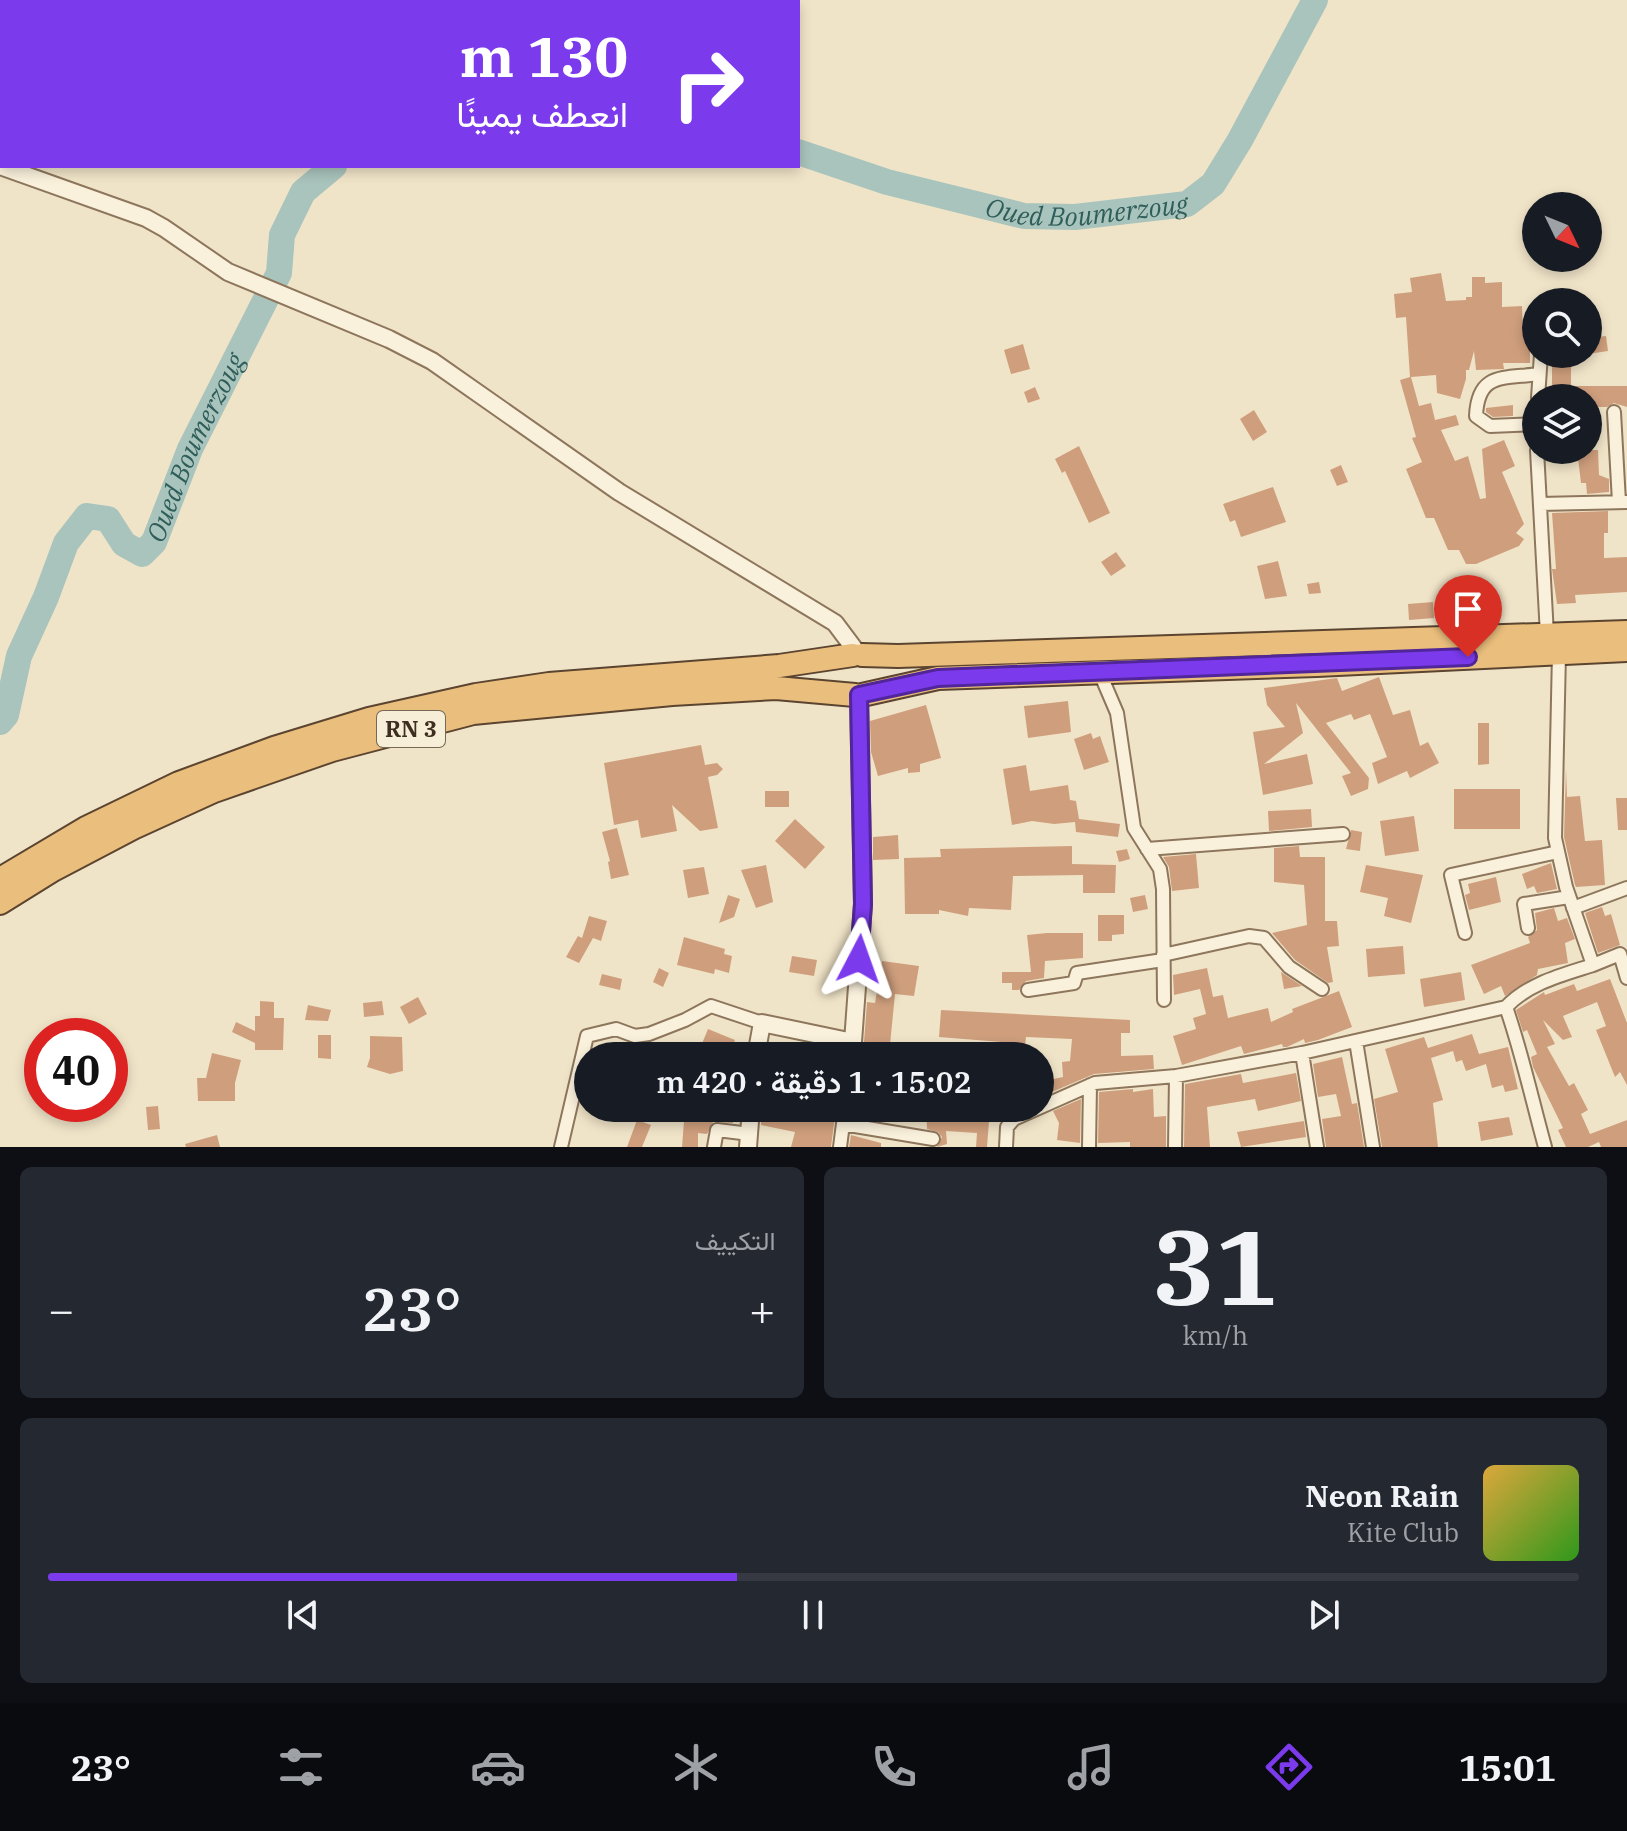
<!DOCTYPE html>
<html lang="ar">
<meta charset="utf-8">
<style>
:root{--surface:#171b24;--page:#242831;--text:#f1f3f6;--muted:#9ea1a6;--line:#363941;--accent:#7c3aed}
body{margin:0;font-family:"IBM Plex Serif",Vazirmatn,serif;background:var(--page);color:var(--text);direction:rtl;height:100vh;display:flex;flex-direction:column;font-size:30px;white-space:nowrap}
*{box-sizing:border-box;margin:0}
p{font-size:26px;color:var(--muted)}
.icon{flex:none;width:44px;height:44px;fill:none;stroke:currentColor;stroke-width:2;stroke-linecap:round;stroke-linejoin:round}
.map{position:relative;height:1147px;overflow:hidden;direction:ltr}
.side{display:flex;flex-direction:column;gap:20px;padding:20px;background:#0d0f14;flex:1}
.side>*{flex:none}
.guide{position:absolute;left:0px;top:0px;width:800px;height:168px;box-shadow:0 4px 12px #0003;direction:rtl;background:#7c3aed;color:#fff;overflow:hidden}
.needle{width:52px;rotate:133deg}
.buttons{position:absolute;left:1522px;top:192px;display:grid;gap:16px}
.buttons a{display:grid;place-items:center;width:80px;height:80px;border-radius:50%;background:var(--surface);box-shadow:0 4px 12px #0003;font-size:40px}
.speed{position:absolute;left:24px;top:1018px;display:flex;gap:16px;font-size:40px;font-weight:700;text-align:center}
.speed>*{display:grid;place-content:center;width:104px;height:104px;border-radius:50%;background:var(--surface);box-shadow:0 4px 12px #0003;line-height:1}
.speed .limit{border:12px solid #d22;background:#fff;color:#111}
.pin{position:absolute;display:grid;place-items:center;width:68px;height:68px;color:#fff;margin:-82px -34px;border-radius:50% 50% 50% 0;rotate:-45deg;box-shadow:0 0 8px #0007}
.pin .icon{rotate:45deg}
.me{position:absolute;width:88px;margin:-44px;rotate:4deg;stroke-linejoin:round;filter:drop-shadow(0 0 6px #0008)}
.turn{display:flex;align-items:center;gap:28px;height:168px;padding:0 40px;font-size:36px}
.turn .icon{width:104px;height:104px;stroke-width:2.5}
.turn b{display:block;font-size:56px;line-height:68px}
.big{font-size:60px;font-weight:600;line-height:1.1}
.side .widget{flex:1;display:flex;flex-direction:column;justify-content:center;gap:12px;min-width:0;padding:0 28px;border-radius:12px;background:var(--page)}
.side .dial{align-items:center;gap:0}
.dial b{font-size:104px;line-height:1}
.song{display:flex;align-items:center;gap:24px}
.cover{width:96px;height:96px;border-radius:12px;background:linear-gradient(135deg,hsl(40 70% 55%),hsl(110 70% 35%))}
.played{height:8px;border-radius:4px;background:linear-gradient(90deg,var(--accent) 45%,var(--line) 45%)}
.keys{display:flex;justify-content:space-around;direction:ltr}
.heat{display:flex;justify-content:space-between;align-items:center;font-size:44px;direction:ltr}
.side .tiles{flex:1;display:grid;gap:20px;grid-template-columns:1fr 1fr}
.widget:last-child{grid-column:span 2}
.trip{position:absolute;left:574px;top:1042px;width:480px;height:80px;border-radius:40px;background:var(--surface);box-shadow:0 4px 12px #0003;font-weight:600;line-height:80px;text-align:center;direction:rtl}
.menu{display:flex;height:128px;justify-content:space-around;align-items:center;background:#090b0e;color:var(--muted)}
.menu .icon{width:56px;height:56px}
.menu .current{color:var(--accent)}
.menu b{font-size:36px;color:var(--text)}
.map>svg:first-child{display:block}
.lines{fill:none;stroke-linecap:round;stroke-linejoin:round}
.river{stroke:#a9c4bc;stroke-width:26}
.building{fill:#cf9f7d}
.minor-casing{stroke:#8d765c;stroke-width:16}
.tertiary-casing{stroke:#8d765c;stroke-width:20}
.trunk-casing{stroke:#5b4430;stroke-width:26}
.minor{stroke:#faf1dc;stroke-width:12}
.tertiary{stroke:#faf1dc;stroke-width:16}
.trunk{stroke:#eabe7c;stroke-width:22}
.route-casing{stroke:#51269a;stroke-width:20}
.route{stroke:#7c3aed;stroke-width:14}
.labels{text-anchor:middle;stroke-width:8;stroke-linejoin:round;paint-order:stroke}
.shield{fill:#f7eed8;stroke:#756857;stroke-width:2}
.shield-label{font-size:22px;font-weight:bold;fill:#3d2e20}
.water-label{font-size:26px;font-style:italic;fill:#2f5d5a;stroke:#f7eed8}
</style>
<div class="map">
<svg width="1627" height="1147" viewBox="0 0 1627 1147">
<rect width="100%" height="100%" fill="#f0e4c8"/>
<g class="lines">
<!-- river -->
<g class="river">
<path id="s1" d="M798,152L887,182L1024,216L1075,217L1187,204L1213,184L1240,140L1315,0"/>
<path id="s2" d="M0,722L6,715L19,656L46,597L66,543L87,516L108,519L124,544L142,554L154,542L190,449L279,273L282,235L303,192L334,166"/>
</g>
</g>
<!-- building -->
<path class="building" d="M1441,273L1446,301L1466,300V297H1472V277H1485V283L1502,282V307L1522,306L1523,334H1530V363H1503L1504,369L1476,370L1474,351L1469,370H1466V379L1460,399L1437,393L1436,375L1411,377L1419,406L1431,403L1435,420L1456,415L1459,425L1441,430L1455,461L1468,456L1480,499L1486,498L1482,449L1504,440L1515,466L1502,472L1524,524L1516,533L1524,539L1519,546L1476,564H1466L1459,550H1448L1434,518H1426L1406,469L1422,462L1412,438L1416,437L1400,380L1410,377L1406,317L1396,318L1394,294L1412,292L1410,278Z
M1606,336L1608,351L1588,354V338Z
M1023,344L1030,369L1011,374L1004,350Z
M1552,354H1571V386H1627V407L1614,403L1607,407H1588V398H1552Z
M1035,387L1040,399L1028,403L1024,392Z
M1513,405V416L1493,417L1486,412V408Z
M1254,410L1267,432L1253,441L1240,419Z
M1079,446L1110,513L1089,523L1065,471L1062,473L1055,459Z
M1577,450H1598L1599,475L1609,479V492L1587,494L1586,483H1581Z
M1341,465L1348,482L1337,486L1330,470Z
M1273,487L1286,522L1241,537L1235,520L1230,522L1223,504Z
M1608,511V533H1604V558L1627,557V592L1575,595L1576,603L1557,604L1552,569H1556L1552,513Z
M1116,552L1126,566L1111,576L1101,562Z
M1278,561L1287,596L1265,599L1257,566Z
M1319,582L1321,593L1309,594L1307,584Z
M1433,602L1434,618L1409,620L1408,604Z
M1379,677L1393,715L1410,710L1420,746L1428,742L1439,763L1410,778L1407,771L1378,784L1372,763L1387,757L1370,714L1354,720L1351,714L1326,723L1369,778L1368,789L1351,796L1342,776L1351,773L1296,703L1303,733L1264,764L1307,754L1313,784L1263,795L1253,732L1285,727L1267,705L1264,688L1337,678L1342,691Z
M1068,701L1071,732L1028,738L1024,706Z
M926,705L941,758L920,764V772L908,773V768L878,776L871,752L870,721Z
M1478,723H1489V764L1478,765Z
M1091,733L1093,739L1100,736L1109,762L1084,770L1074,739Z
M701,745L705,765L717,763L723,769L717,775L708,777L718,828L700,831L672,805L677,831L641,838L638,820L614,825L604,763Z
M1026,765L1030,791L1068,785L1070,800L1076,801L1079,819L1120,824L1118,837L1076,832L1075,822L1054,824L1032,821L1012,825L1003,769Z
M1566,768L1567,797L1580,796L1585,841L1602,840L1605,885L1576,887L1575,885L1564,837Z
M1454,789H1520V829H1454Z
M765,791H789V807H765Z
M1616,798H1627V830H1618Z
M1311,809L1312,827L1269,831L1268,811Z
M1414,816L1419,851L1385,856L1380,821Z
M795,819L825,847L805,869L775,841Z
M617,828L629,875L611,879L608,862L610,861L602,832Z
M1351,830L1362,832L1360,851L1346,849Z
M898,835L899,859L873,860V837Z
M1072,846V864L1116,865L1115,893H1083V875L1013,876L1011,910L969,908L968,916L939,910V914H905L904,858L941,857L940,849Z
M1299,846L1300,857H1325V921H1337L1339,946L1327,947L1333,982L1328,983L1295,960L1272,933L1307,925L1304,885L1274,882V848Z
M1127,849L1130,859L1119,862L1116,851Z
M1196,854L1199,888L1172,891L1169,867L1163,857Z
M1551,863L1557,889L1537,893L1534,886L1527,889L1522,874Z
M766,865L773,902L756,908L741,870Z
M1366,865L1423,875L1411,923L1384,916L1388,898L1360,892Z
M704,867L709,894L688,898L683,870Z
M1496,877L1501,902L1469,910L1465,895L1470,893L1468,884Z
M728,895L740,899L734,917L719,923Z
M1145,895L1148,909L1133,912L1130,898Z
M1602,907L1605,916L1611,914L1620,945L1598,953L1585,913Z
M1554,908L1558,921L1567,918L1575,939L1565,943L1568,963L1538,969L1537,975L1505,996L1501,986L1484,994L1471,965L1530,943L1528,937L1537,930L1535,913Z
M1098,915H1124V934L1112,935V941H1098Z
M589,916L607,921L601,941L593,938L579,963L566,957L578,936L582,938Z
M1047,933H1083V958L1045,961L1044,978L1026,981L1019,990H1012V983H1002V972H1031L1027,935Z
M684,937L725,949L724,954L732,956L729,973L715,969L714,974L677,965Z
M1403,946L1405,974L1368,977L1366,949Z
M792,956L817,960L814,976L789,972Z
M882,961L919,966L914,996L895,994L890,1045L864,1042L867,1002L875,1003Z
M659,968L669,973L663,987L653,982Z
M1207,968L1213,997L1223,995L1228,1018L1268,1008L1271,1022L1293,1012L1292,1009L1339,991L1352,1027L1318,1040L1305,1043L1304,1039L1287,1047H1283L1282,1044L1244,1054L1241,1046L1182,1065L1173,1036L1196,1029L1193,1018L1206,1014L1200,989L1174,995L1173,975Z
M1281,972L1302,986L1284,989Z
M1461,972L1465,1000L1424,1007L1420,979Z
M602,974L622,979L620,990L599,985Z
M1610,979L1627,1023V1085L1620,1072L1615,1077L1596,1030L1606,1026L1597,1002L1563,1016L1572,1037L1563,1040L1543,1020L1555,1044L1547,1047L1569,1086L1574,1083L1588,1110L1581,1114L1590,1134L1627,1120V1147H1601L1599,1142L1588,1147H1566L1558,1130L1563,1128L1533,1067L1531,1057L1537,1054L1527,1030L1523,1032L1516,1010L1544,992L1545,995L1574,984L1577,991Z
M418,997L427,1014L409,1024L400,1007Z
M260,1001L274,1002V1018H284L283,1050H255V1043L232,1032L236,1022L255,1031V1016H260Z
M382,1001L384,1015L364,1017L363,1003Z
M308,1005L331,1010L328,1021L305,1020Z
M941,1010L1130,1020V1033H1121V1056L1153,1055L1154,1069L1094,1074L1045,1095L1044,1092L1040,1093V1082L1063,1077L1062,1062L1070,1061L1072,1039L1026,1037L1024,1056H1013L1014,1043L939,1037Z
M708,1029L735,1040L729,1056H697Z
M1472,1034L1479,1054L1508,1047L1518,1089L1505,1092L1503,1085L1492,1088L1486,1064L1466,1071L1462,1060L1456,1062L1453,1051L1431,1058L1443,1100L1433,1103L1438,1147H1382L1374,1099L1398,1092L1385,1049L1424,1037L1428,1048Z
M318,1035H331V1059L318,1058Z
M370,1036L402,1037L403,1071L390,1074L367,1067L370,1058Z
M212,1053L241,1060L235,1083V1101H198L197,1078H206Z
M1342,1057L1352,1104L1357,1103L1364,1147H1326L1322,1119L1341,1116L1336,1094L1318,1097L1313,1064Z
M588,1071V1107L580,1103Z
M1296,1073L1301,1101L1258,1111L1255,1099L1207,1107L1210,1147H1184L1185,1084L1241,1074L1243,1083Z
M1133,1089V1092L1153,1089L1154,1117L1166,1116V1147H1130V1142L1098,1143L1099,1092Z
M1081,1099L1080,1143L1057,1140L1059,1123L1053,1111Z
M158,1106L160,1129L148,1130L146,1107Z
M685,1108H734L733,1123L713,1122L707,1134L698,1133V1147H682Z
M762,1108H836L831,1147H791L795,1132L761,1125Z
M926,1108H990L987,1147H976L977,1133L946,1131L947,1144L937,1147L942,1137L938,1132L927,1129Z
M1509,1117L1513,1135L1481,1141L1478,1122Z
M637,1120L651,1125L642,1147H627Z
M1304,1121L1306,1137L1241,1147L1237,1132Z
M217,1135L220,1147H186L185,1144Z
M851,1135L881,1143V1147H849Z"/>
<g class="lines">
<defs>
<path id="minor" d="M1538,398L1541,354
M1614,412L1619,502
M1536,424L1490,426L1476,416C1478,372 1503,379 1539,374
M1537,450L1547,635
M1540,504L1627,502
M1099,671L1117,713L1134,828L1160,869L1163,889L1164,1000
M1147,849L1343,834
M1573,908L1627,888
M1528,928L1524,904L1569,897
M1465,933L1451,875L1558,852
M1163,955L1249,936L1264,938L1289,967L1322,989
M1593,965L1620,954L1627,978
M1028,990L1074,983L1077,973L1163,960
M1506,1007C1522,1053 1532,1100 1545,1147
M1356,1041L1373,1147
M1302,1053L1317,1147
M852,1055L861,1056
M843,1124L933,1139
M561,1147L587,1036L616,1029L635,1036L649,1034L685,1020L711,1006L762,1023
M714,1147L717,1130L750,1134
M840,1147L845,1108
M1006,1147L1007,1127L1014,1119L1095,1083L1176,1076L1302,1053L1506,1007C1529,983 1562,975 1593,965L1566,887L1555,838L1559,653
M1089,1147L1090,1085
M1175,1147L1176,1076"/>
<path id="tertiary" d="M0,166L146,218L164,228L228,272L389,339L432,361L619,492L835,623L859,655
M756,1056L762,1023L853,1042L863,904L859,695
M748,1147L751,1108"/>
<path id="trunk" d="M862,655L898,656L1627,632
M862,695L938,678L1317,665L1627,650
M0,879L86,828L179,783L274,748L369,719L476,695L549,684L779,666L853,655
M0,903L53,870L133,828L214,791L332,750L473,713L672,694L776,688L855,695"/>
</defs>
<!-- minor casing -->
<use href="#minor" class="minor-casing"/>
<!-- tertiary casing -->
<use href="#tertiary" class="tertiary-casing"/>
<!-- trunk casing -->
<use href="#trunk" class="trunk-casing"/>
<!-- minor -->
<use href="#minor" class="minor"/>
<!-- tertiary -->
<use href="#tertiary" class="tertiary"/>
<!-- trunk -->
<use href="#trunk" class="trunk"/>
</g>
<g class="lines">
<defs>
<path id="route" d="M859,959L863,904L859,695L938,678L1468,657"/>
</defs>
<!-- route casing -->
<use href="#route" class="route-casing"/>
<!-- route -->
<use href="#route" class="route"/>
</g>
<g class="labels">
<!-- shield labels -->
<rect class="shield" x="377" y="711" width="68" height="36" rx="6"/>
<g class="shield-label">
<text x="411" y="737">RN 3</text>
</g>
<!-- water labels -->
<g class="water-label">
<text dy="9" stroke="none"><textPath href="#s1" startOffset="298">Oued Boumerzoug</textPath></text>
<text dy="9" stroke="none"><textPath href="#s2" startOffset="418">Oued Boumerzoug</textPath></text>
</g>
</g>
</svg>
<div class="buttons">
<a><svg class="needle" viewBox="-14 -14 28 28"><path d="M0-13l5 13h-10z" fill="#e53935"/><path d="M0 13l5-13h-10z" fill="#9ea1a6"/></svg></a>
<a><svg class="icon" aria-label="search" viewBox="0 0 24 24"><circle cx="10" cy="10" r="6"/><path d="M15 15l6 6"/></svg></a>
<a><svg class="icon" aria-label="layers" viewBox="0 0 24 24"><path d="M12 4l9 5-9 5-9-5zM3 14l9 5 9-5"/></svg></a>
</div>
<div class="speed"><div class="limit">40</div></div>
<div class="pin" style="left:1468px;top:657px;background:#d93025"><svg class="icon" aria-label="arrive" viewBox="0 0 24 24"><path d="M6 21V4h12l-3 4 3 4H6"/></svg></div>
<svg class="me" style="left:859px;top:959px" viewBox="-20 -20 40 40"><path d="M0-17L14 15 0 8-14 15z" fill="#7c3aed" stroke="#fff" stroke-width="4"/></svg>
<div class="trip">15:02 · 1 دقيقة · 420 m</div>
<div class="guide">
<div class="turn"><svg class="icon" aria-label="right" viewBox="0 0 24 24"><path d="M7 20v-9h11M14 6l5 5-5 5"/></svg><div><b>130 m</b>انعطف يمينًا</div></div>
</div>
</div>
<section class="side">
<div class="tiles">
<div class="widget dial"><b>31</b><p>km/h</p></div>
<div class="widget"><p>التكييف</p>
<div class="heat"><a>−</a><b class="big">23°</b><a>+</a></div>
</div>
<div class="widget">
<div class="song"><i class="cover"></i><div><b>Neon Rain</b><p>Kite Club</p></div></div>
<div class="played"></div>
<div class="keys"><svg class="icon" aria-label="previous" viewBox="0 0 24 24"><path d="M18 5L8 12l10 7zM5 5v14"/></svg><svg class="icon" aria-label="pause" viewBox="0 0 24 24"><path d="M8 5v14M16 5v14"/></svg><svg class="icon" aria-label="next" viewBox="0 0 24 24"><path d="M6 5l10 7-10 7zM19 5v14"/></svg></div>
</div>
</div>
</section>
<nav class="menu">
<b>15:01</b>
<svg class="icon current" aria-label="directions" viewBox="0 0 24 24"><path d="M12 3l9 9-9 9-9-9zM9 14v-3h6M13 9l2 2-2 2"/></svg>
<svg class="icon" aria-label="music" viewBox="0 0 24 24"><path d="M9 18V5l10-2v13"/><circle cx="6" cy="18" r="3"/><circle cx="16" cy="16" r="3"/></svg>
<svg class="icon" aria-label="phone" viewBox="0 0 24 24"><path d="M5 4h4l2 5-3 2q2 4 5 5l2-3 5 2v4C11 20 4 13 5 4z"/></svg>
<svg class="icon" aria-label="climate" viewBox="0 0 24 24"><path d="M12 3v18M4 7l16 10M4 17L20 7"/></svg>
<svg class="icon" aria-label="car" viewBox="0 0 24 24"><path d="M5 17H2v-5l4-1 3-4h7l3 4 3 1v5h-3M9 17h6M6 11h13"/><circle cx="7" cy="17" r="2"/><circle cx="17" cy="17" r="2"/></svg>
<svg class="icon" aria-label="filters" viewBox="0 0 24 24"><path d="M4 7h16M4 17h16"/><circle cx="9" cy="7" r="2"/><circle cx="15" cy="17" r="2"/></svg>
<b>23°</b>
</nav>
